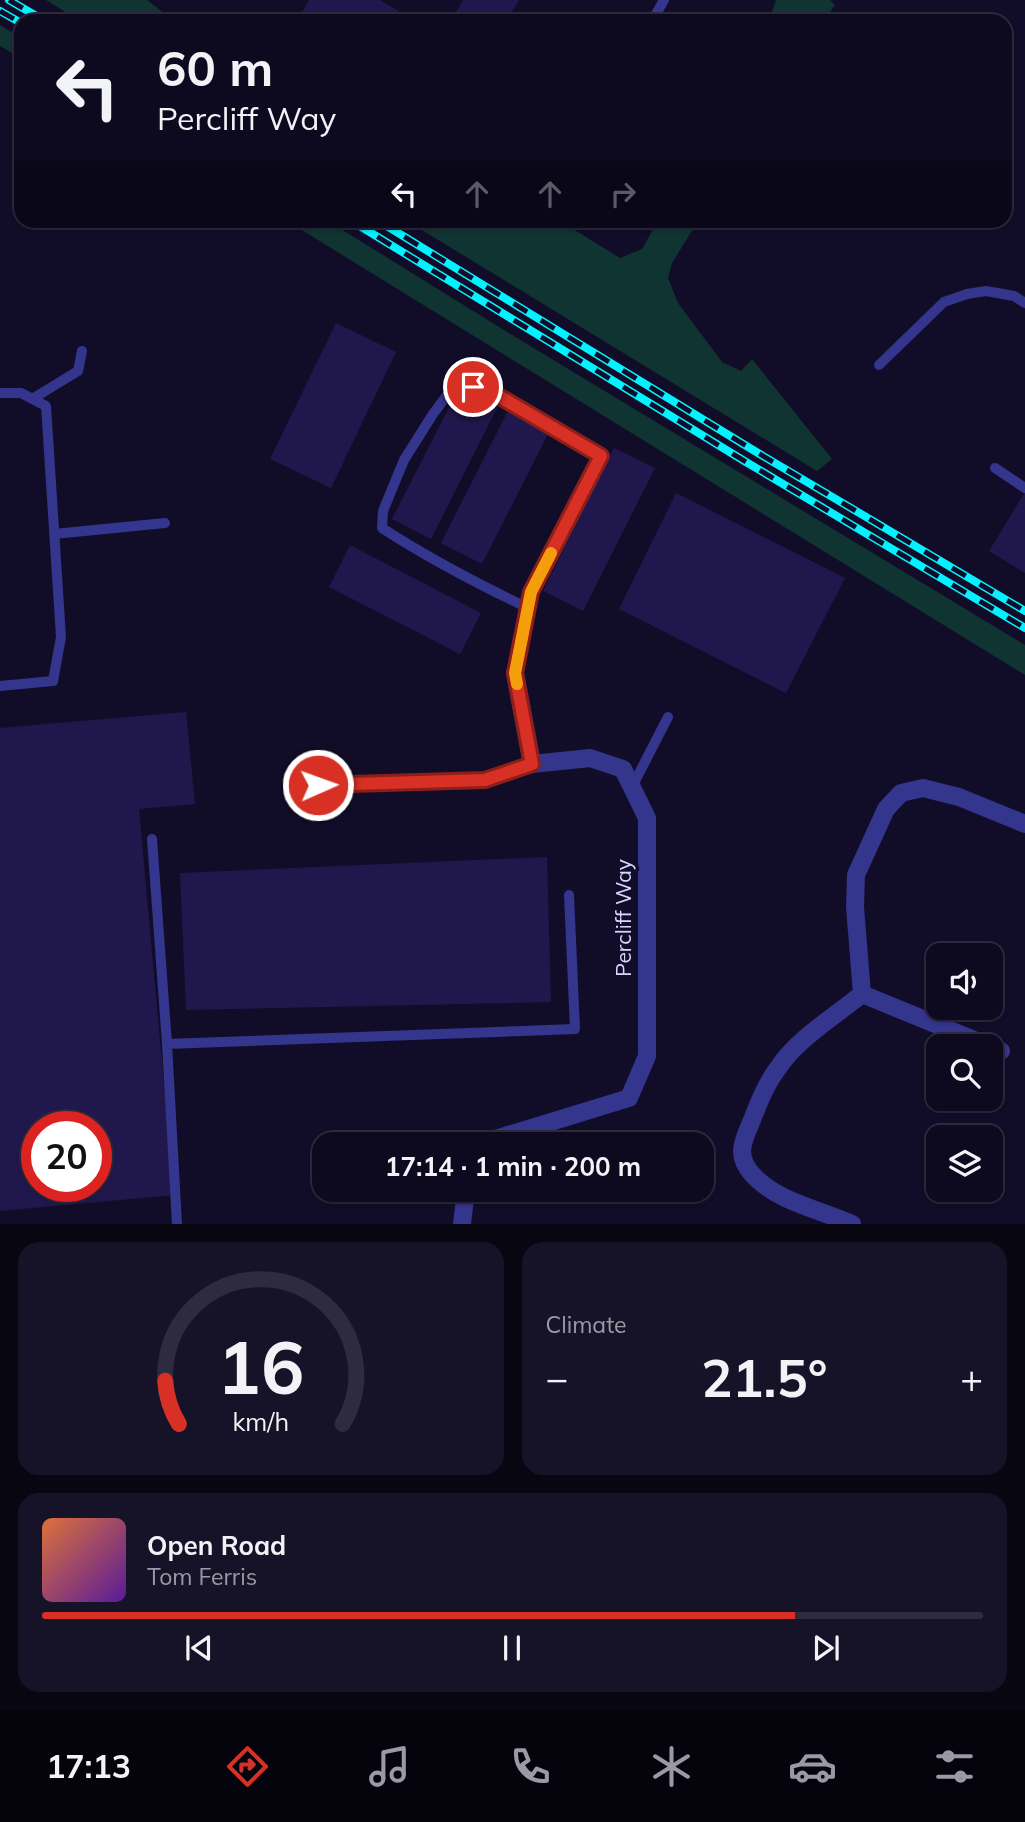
<!DOCTYPE html>
<meta charset="utf-8">
<style>
:root{--surface:#0d0a1f;--page:#161328;--text:#f1f3f6;--muted:#9a9aa4;--line:#2d2b3d;--accent:#d93025}
body{margin:0;font-family:Mulish,sans-serif;background:var(--page);color:var(--text);height:100vh;display:flex;flex-direction:column;font-size:26px;white-space:nowrap}
*{box-sizing:border-box;margin:0}
p{font-size:23px;color:var(--muted)}
.icon{flex:none;width:38px;height:38px;fill:none;stroke:currentColor;stroke-width:2;stroke-linecap:round;stroke-linejoin:round}
.map{position:relative;height:1224px;overflow:hidden}
.side{display:flex;flex-direction:column;gap:18px;padding:18px;background:#070611;flex:1}
.side>*{flex:none}
.hud{position:absolute;left:14px;top:14px;width:998px;height:214px;border-radius:21px;box-shadow:0 2px 5px #0004,0 0 0 2px var(--line);background:#0d0a1f;color:var(--text);overflow:hidden}
.buttons{position:absolute;left:926px;top:943px;display:grid;gap:14px}
.buttons a{display:grid;place-items:center;width:77px;height:77px;border-radius:14px;background:var(--surface);box-shadow:0 2px 5px #0004,0 0 0 2px var(--line);font-size:35px}
.speed{position:absolute;left:21px;top:1111px;display:flex;gap:14px;font-size:35px;font-weight:700;text-align:center}
.speed>*{display:grid;place-content:center;width:91px;height:91px;border-radius:50%;background:var(--surface);box-shadow:0 2px 5px #0004,0 0 0 2px var(--line);line-height:1}
.speed .limit{border:10px solid #d22;background:#fff;color:#111}
.pin{position:absolute;display:grid;place-items:center;width:60px;height:60px;color:#fff;margin:-30px;border:4px solid #fff;border-radius:50%;box-shadow:0 2px 7px #0007}
.me{position:absolute;width:77px;margin:-38px;rotate:88deg;stroke-linejoin:round;filter:drop-shadow(0 0 5px #0008)}
.turn{display:flex;align-items:center;gap:24px;height:147px;padding:0 28px;font-size:32px}
.turn .icon{width:91px;height:91px;stroke-width:2.5}
.turn b{display:block;font-size:49px;line-height:60px}
.lanes{display:flex;align-items:center;height:66px;padding:0 28px;background:#0003;justify-content:center;gap:35px;direction:ltr}
.lanes .off{opacity:.35}
.big{font-size:52px;font-weight:700;line-height:1.1}
.side .tile{flex:1;display:flex;flex-direction:column;justify-content:center;gap:10px;min-width:0;padding:0 24px;border-radius:21px;background:var(--page)}
.side .dial{align-items:center;gap:0}
.dial svg{height:182px;overflow:visible;fill:none;stroke:var(--line);stroke-width:7;stroke-linecap:round;text-anchor:middle}
.dial text{fill:var(--text);stroke:none}
.song{display:flex;align-items:center;gap:21px}
.cover{width:84px;height:84px;border-radius:10px;background:linear-gradient(135deg,hsl(20 70% 55%),hsl(270 70% 35%))}
.played{height:7px;border-radius:4px;background:linear-gradient(90deg,var(--accent) 80%,var(--line) 80%)}
.keys{display:flex;justify-content:space-around;direction:ltr}
.heat{display:flex;justify-content:space-between;align-items:center;font-size:38px;direction:ltr}
.side .tiles{flex:1;display:grid;gap:18px;grid-template-columns:1fr 1fr}
.tile:last-child{grid-column:span 2}
.trip{position:absolute;left:312px;top:1132px;width:402px;height:70px;border-radius:21px;background:var(--surface);box-shadow:0 2px 5px #0004,0 0 0 2px var(--line);font-weight:700;line-height:70px;text-align:center}
.tabs{display:flex;height:112px;justify-content:space-around;align-items:center;background:#05040c;color:var(--muted)}
.tabs .icon{width:49px;height:49px}
.tabs .on{color:var(--accent)}
.tabs b{font-size:32px;color:var(--text)}
.map>svg:first-child{display:block}
.green{fill:#103431}
.building{fill:#20184c;fill-rule:evenodd}
.lines{fill:none;stroke-linecap:round;stroke-linejoin:round}
.lane{stroke:#34358c;stroke-width:10}
.street{stroke:#34358c;stroke-width:18}
.rail-casing{stroke:#02f2ff;stroke-width:8}
.rail{stroke:#110d29;stroke-width:5;stroke-dasharray:16;stroke-linecap:butt}
.route-casing{stroke:#8d1f18;stroke-width:18}
.route{stroke:#d93025;stroke-width:12}
.slow{stroke:#f59e0b;stroke-width:12}
.labels{text-anchor:middle;stroke-width:7;stroke-linejoin:round;paint-order:stroke}
.street-label{font-size:21px;fill:#d8d6ff;stroke:#110d29}
</style>
<div class="map">
<svg width="1025" height="1224" viewBox="0 0 1025 1224">
<rect width="100%" height="100%" fill="#110d29"/>
<!-- green -->
<path class="green" d="M46,0H147L174,21H80Z
M776,0H830L835,5L824,21H769Z
M0,25L21,38V58L0,46Z
M287,221H328L517,338L1025,645V675Z
M407,221H560L620,258L642,249L658,221H698L672,263L668,278L678,303L722,362L741,371L752,359L832,459L817,471Z"/>
<!-- building -->
<path class="building" d="M309,0H380L415,21H297Z
M463,0H519L506,21H451Z
M336,323L396,352L331,488L270,459Z
M460,386L498,406L431,539L392,519Z
M508,411L549,432L482,564L441,543Z
M614,448L655,468L583,611L543,591Z
M1025,492V573L989,551Z
M676,493L845,578L786,693L619,609Z
M350,545L481,613L460,654L329,587Z
M186,712L195,804L139,809L174,1195L0,1211V728ZM37,1127H96V1186H37Z
M547,857L551,1002L186,1010L180,873Z"/>
<g class="lines">
<!-- lane -->
<path class="lane" d="M652,21L664,0
M879,365L944,302L967,294L986,291L1014,296L1025,303
M0,393H21L46,406L61,637L53,681L0,686
M32,399L78,371L82,351
M995,468L1025,488
M54,534L165,523
M515,673L531,592L601,456L490,391L456,383L433,414L404,460L383,511L382,528C428,558 478,584 528,608
M292,786L485,780L532,764
M632,787L668,717
M152,839L167,1044
M177,1224L167,1044L575,1029L569,895"/>
<!-- street -->
<path class="street" d="M862,994L1001,1051
M479,1144L629,1098L647,1056V818L623,769L590,758L532,764L515,673
M462,1224L466,1190
M852,1224C819,1209 777,1202 752,1174C735,1155 743,1141 752,1120C759,1102 766,1084 778,1068C797,1039 835,1016 862,994L855,907L856,875L886,809L901,793L923,788L959,797L1025,824"/>
<defs>
<path id="rail" d="M9,0L45,21
M0,11L21,23
M350,220L746,462L1025,628
M377,220L753,450L1025,611"/>
</defs>
<!-- rail casing -->
<use href="#rail" class="rail-casing"/>
<!-- rail -->
<use href="#rail" class="rail"/>
</g>
<g class="lines">
<defs>
<path id="route" d="M318,785L485,780L532,764L515,673L531,592L601,456L490,391L473,387"/>
</defs>
<!-- route casing -->
<use href="#route" class="route-casing"/>
<!-- route -->
<use href="#route" class="route"/>
<!-- slow -->
<path class="slow" d="M517,684L515,673L531,592L551,553"/>
</g>
<g class="labels">
<!-- street labels -->
<g class="street-label">
<text transform="translate(624 918) rotate(-90)" y="7">Percliff Way</text>
</g>
</g>
</svg>
<div class="buttons">
<a><svg class="icon" aria-label="sound" viewBox="0 0 24 24"><path d="M4 9h4l5-4v14l-5-4H4zM17 9q2 3 0 6"/></svg></a>
<a><svg class="icon" aria-label="search" viewBox="0 0 24 24"><circle cx="10" cy="10" r="6"/><path d="M15 15l6 6"/></svg></a>
<a><svg class="icon" aria-label="layers" viewBox="0 0 24 24"><path d="M12 4l9 5-9 5-9-5zM3 14l9 5 9-5"/></svg></a>
</div>
<div class="speed"><div class="limit">20</div></div>
<div class="pin" style="left:473px;top:387px;background:#d93025"><svg class="icon" aria-label="arrive" viewBox="0 0 24 24"><path d="M6 21V4h12l-3 4 3 4H6"/></svg></div>
<svg class="me" style="left:318px;top:785px" viewBox="-20 -20 40 40"><circle r="17" fill="#d93025" stroke="#fff" stroke-width="3"/><path d="M0-11L8 9 0 5-8 9z" fill="#fff"/></svg>
<div class="trip">17:14 · 1 min · 200 m</div>
<div class="hud">
<div class="turn"><svg class="icon" aria-label="left" viewBox="0 0 24 24"><path d="M17 20v-9H6M10 6l-5 5 5 5"/></svg><div><b>60 m</b>Percliff Way</div></div>
<div class="lanes"><svg class="icon" aria-label="left" viewBox="0 0 24 24"><path d="M17 20v-9H6M10 6l-5 5 5 5"/></svg><svg class="icon off" aria-label="ahead" viewBox="0 0 24 24"><path d="M12 20V5M6 11l6-6 6 6"/></svg><svg class="icon off" aria-label="ahead" viewBox="0 0 24 24"><path d="M12 20V5M6 11l6-6 6 6"/></svg><svg class="icon off" aria-label="right" viewBox="0 0 24 24"><path d="M7 20v-9h11M14 6l5 5-5 5"/></svg></div>
</div>
</div>
<section class="side">
<div class="tiles">
<div class="tile dial"><svg viewBox="0 0 100 80">
<path d="M14 69A42 42 0 1 1 86 69"/>
<path d="M14 69A42 42 0 0 1 8 50" stroke="#d93025"/>
<text x="50" y="56" font-size="32" font-weight="700">16</text>
<text x="50" y="72" font-size="11">km/h</text>
</svg></div>
<div class="tile"><p>Climate</p>
<div class="heat"><a>−</a><b class="big">21.5°</b><a>+</a></div>
</div>
<div class="tile">
<div class="song"><i class="cover"></i><div><b>Open Road</b><p>Tom Ferris</p></div></div>
<div class="played"></div>
<div class="keys"><svg class="icon" aria-label="previous" viewBox="0 0 24 24"><path d="M18 5L8 12l10 7zM5 5v14"/></svg><svg class="icon" aria-label="pause" viewBox="0 0 24 24"><path d="M8 5v14M16 5v14"/></svg><svg class="icon" aria-label="next" viewBox="0 0 24 24"><path d="M6 5l10 7-10 7zM19 5v14"/></svg></div>
</div>
</div>
</section>
<nav class="tabs">
<b>17:13</b>
<svg class="icon on" aria-label="directions" viewBox="0 0 24 24"><path d="M12 3l9 9-9 9-9-9zM9 14v-3h6M13 9l2 2-2 2"/></svg>
<svg class="icon" aria-label="music" viewBox="0 0 24 24"><path d="M9 18V5l10-2v13"/><circle cx="6" cy="18" r="3"/><circle cx="16" cy="16" r="3"/></svg>
<svg class="icon" aria-label="phone" viewBox="0 0 24 24"><path d="M5 4h4l2 5-3 2q2 4 5 5l2-3 5 2v4C11 20 4 13 5 4z"/></svg>
<svg class="icon" aria-label="climate" viewBox="0 0 24 24"><path d="M12 3v18M4 7l16 10M4 17L20 7"/></svg>
<svg class="icon" aria-label="car" viewBox="0 0 24 24"><path d="M5 17H2v-5l4-1 3-4h7l3 4 3 1v5h-3M9 17h6M6 11h13"/><circle cx="7" cy="17" r="2"/><circle cx="17" cy="17" r="2"/></svg>
<svg class="icon" aria-label="filters" viewBox="0 0 24 24"><path d="M4 7h16M4 17h16"/><circle cx="9" cy="7" r="2"/><circle cx="15" cy="17" r="2"/></svg>
</nav>
